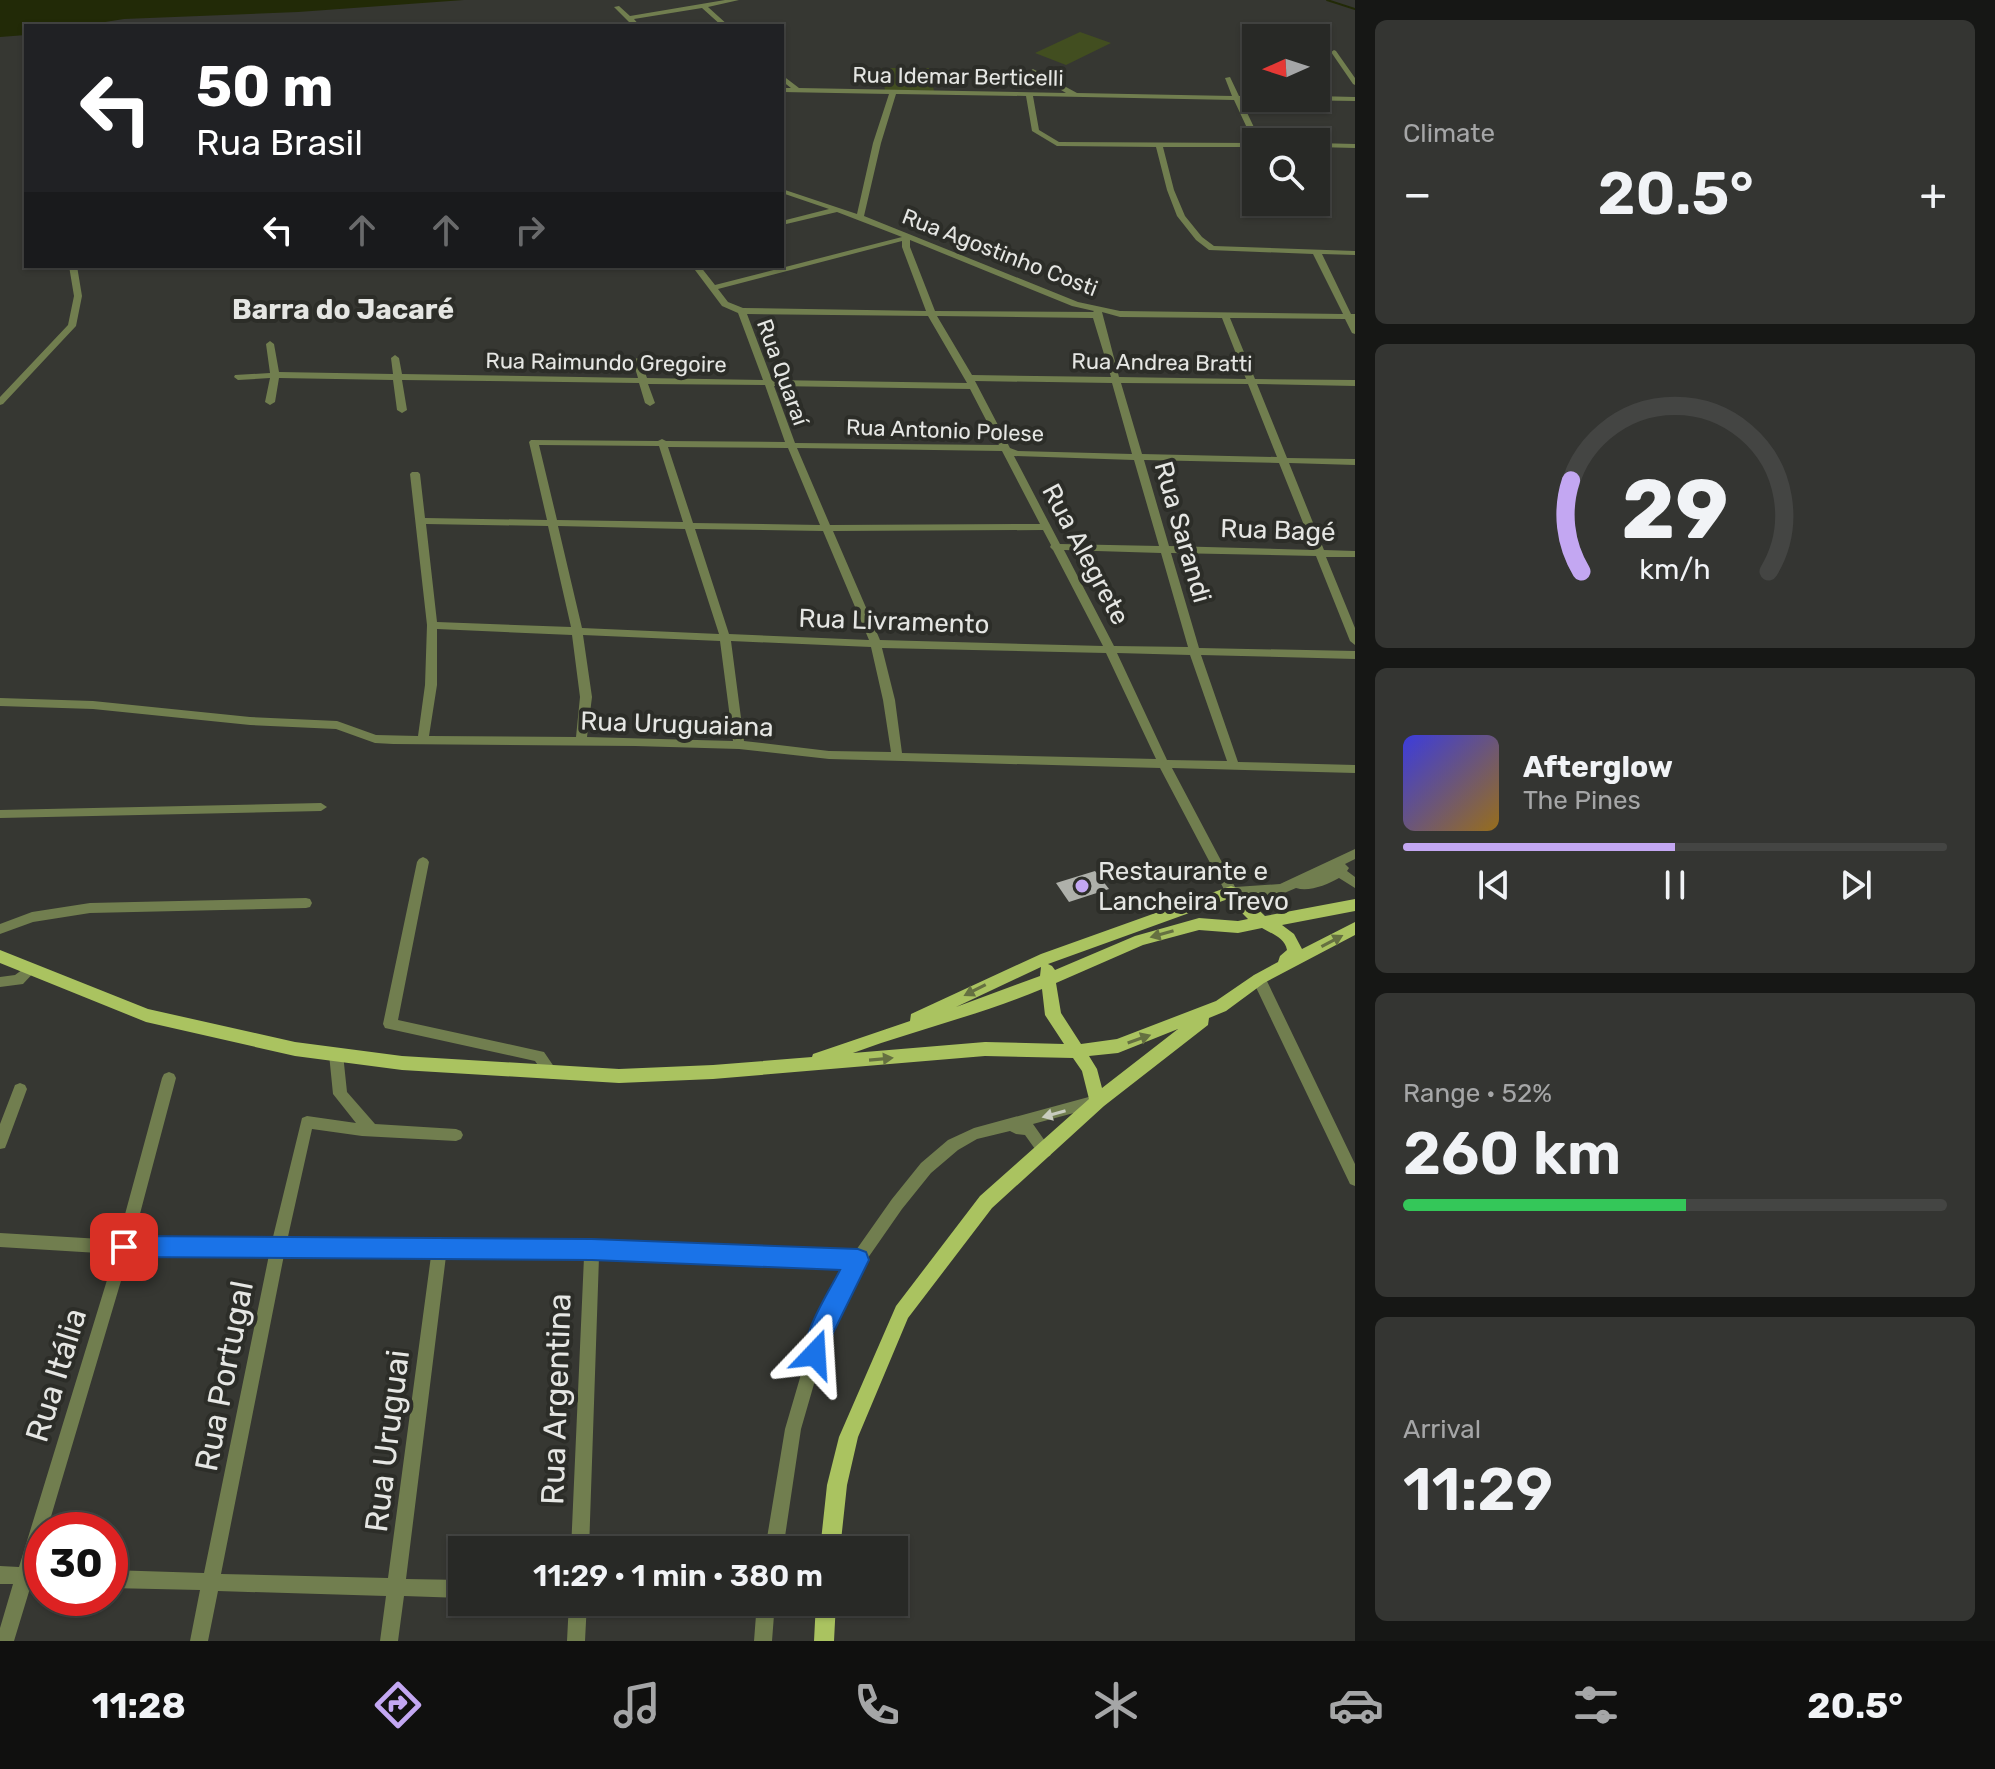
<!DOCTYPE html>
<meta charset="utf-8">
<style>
:root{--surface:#282926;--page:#343532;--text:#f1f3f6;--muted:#a5a6a7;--line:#444543;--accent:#c3a7f2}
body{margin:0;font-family:Rubik,sans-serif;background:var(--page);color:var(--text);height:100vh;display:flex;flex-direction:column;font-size:30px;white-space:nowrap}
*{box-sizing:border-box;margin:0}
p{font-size:26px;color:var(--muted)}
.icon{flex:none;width:44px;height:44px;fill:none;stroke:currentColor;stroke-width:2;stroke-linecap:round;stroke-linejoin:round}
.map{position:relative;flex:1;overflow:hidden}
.panel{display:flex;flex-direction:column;gap:20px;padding:20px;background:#161715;width:640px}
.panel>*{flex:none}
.top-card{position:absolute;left:24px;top:24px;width:760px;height:244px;border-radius:0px;box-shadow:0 2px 6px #0004,0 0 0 2px var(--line);background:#202124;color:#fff;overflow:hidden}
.needle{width:52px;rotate:267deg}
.tools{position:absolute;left:1242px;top:24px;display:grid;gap:16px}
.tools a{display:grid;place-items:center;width:88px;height:88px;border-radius:0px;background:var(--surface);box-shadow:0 2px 6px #0004,0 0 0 2px var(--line);font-size:40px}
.speed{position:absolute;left:24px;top:1512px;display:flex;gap:16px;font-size:40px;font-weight:700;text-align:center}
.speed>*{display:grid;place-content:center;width:104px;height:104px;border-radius:50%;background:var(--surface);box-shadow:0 2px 6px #0004,0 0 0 2px var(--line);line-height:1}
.speed .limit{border:12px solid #d22;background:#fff;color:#111}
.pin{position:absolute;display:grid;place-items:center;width:68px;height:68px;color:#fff;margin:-34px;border-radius:16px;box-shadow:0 4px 12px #0006}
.me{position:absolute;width:88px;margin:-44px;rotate:20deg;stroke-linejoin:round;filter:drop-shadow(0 0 6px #0008)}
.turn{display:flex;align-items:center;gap:28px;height:168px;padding:0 40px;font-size:36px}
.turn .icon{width:104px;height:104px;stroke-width:2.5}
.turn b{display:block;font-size:56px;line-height:68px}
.lanes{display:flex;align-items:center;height:76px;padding:0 40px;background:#0003;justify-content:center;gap:40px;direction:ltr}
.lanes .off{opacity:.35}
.big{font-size:60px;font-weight:600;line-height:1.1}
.panel .widget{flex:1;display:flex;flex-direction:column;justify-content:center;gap:12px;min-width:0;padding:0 28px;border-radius:12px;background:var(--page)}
.panel .dial{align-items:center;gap:0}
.dial svg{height:208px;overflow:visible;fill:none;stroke:var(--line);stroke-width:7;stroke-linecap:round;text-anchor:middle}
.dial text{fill:var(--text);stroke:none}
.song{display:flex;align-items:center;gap:24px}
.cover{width:96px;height:96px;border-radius:12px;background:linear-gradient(135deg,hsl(240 70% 55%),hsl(40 70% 35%))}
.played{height:8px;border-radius:4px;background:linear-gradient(90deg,var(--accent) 50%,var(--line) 50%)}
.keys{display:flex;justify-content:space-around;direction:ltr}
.heat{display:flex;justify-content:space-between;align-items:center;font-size:44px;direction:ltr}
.charge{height:12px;border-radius:6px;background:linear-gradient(90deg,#34c759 52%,var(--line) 0)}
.trip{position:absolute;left:448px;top:1536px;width:460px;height:80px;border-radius:0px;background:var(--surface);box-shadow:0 2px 6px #0004,0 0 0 2px var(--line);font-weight:600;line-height:80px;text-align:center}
.tab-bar{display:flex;height:128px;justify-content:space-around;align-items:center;background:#10100f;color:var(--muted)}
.tab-bar .icon{width:56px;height:56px}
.tab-bar .active{color:var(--accent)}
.tab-bar b{font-size:36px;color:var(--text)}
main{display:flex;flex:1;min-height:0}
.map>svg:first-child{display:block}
.green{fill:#424e20}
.water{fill:#222a07}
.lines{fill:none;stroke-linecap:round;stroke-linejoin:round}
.stream{stroke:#222a07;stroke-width:2}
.building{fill:#aeb0aa}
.minor{fill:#717e4f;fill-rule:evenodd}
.major{fill:#aac360;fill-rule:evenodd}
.oneway{fill:#657041}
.oneway2{fill:#c8ccbe}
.route{fill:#1a73e8;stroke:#114b97;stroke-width:2}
.poi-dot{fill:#c3a7f2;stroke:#2c2d28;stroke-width:3}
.labels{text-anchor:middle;stroke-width:8;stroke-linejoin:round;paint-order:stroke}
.far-street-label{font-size:22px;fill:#e5e6e3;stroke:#2c2d28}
.street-label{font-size:26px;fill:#e5e6e3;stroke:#2c2d28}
.poi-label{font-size:26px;fill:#e5e6e3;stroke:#2c2d28;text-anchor:start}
.far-district-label{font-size:28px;font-weight:bold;fill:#e5e6e3;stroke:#2c2d28}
.near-street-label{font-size:32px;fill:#e5e6e3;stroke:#2c2d28}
</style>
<main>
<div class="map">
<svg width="1355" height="1641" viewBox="0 0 1355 1641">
<rect width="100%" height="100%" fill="#363732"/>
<!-- green -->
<path class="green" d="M1080,32L1111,43L1066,65L1035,53Z
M881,68H929L934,91L885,90Z"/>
<!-- water -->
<path class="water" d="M0,0H464L298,12L124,19L80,26H26V35L0,37Z"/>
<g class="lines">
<!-- stream -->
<path class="stream" d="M1327,0L1355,9"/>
</g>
<!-- building -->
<path class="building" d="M1095,871L1109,889L1069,902L1056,883Z"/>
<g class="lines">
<!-- minor -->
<path class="minor" d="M725,0H739L708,7L729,26H722L702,8L634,19L640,26H633L614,7L619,6L630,16Z
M1334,50L1336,51L1355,78V85L1353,84L1331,52Z
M1033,69L1077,93L1232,96L1225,78L1230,77L1239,96H1256V98H1259L1256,100H1241L1261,142H1256V147H1163L1174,190L1185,216L1202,237L1214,246L1355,251V255L1322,254L1351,314H1355V334L1352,333L1345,319L1230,318L1255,379L1355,380V386L1257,384L1287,458L1355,459V465L1289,463L1324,550L1355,551V557H1326L1355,628V645L1350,641L1316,556L1171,553L1199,648L1355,651V659L1201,655L1238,762L1355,765V773L1172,768L1235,887L1280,884L1355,849V859L1345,864L1349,868L1347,871L1355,877V888L1339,878C1327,885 1309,892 1296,888L1282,894L1231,897L1227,895L1160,768L829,759L739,749L635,746L393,744L375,743L336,729L250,725L93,709L0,706V698L93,701L250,717L337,721L376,735L418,736L425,685L427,625L410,474L412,472H418L420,474L425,518L547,520L529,442L531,440L658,441L662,439L666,441L785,442L765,385L648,384L655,403L650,406L645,403L639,383L402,380L407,410L402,413L397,410L393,380L279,378L275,402L270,405L265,402L270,378L238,380L234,377L235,375L270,373L266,344L270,341L274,344L279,372L393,374L391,358L395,355L399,358L402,374L638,378L633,361L637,358L641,361L647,378L763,380L738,313L722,306L692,266H700L715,285L902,237L837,212L782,225V221L829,209L782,193V189L857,214L873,143L889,94L782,92V88H791L782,81V75L799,88L1066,93L1031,72L1030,71ZM896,94L1026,96L1032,131L1057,146L1156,147L1167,190L1177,216L1196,240L1209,250L1313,254L1343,314L1120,311L1078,302L864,216L881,143ZM1033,96L1234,100L1254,143L1059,142L1039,130ZM910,240L1072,306L1094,311L1093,312L935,311L910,247ZM902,241V247L926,311L743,308L728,302L718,289ZM1102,312L1120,317L1222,318L1246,379L1119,377ZM747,314L928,316L967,383L772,380ZM937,316L1093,318L1111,377L972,375ZM975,381L1112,383L1132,454L1018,451L1010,448ZM1121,383L1248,384L1277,457L1142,454ZM774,386L970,389L999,445L795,443ZM539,445L659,446L683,522L557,520ZM668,447L788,448L820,525L693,523ZM797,448L1002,451L1040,524L830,525ZM1014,456L1134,460L1159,546L1060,544ZM1144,460L1279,463L1314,550L1169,546ZM426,524L548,526L571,627L437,622ZM558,526L685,529L719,634L582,628ZM695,529L823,531L869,640L729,634ZM1043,530L1051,545L1050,547L1053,550L1103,646L880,640L833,531ZM1064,550L1161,553L1188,647L1114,646ZM437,629L572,635L580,697L576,737L429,736L437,685ZM583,635L720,641L733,741L587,737L592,697ZM731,641L871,647L883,700L891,752L829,751L744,741ZM882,648L1106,653L1156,759L902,753L895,700ZM1117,653L1190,655L1227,761L1167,760Z
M1316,96L1355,97V101L1288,100L1285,98H1316Z
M1316,143L1355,144V148L1316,147Z
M69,266H77L82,296L76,326L3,404L0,405V397L68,325L74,296Z
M321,803L327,807L321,811L0,818V810Z
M423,857L427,859L429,862L398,1020L544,1052L559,1074L557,1078C546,1082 541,1069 535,1061L385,1028L383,1024L417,862L419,859Z
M306,898L310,899L312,903L310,907L306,908L90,913L33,922L0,934V924L32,912L90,903Z
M30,964L35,965L37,969L23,984L0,987V977L15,975Z
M1259,974L1264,975L1355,1164V1186L1350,1184L1252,979L1254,975Z
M336,1048L341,1050L343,1054L347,1092L375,1124L456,1129L461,1131L463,1135L461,1139L456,1141L362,1136L312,1129L287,1241L435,1242L440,1240L445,1242L592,1243L854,1253L892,1199L921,1163L948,1140L974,1128L1096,1095L1101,1097L1103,1101L1101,1105L1096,1107L1033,1124L1052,1151L1050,1156L1045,1157L1040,1156L1025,1135L1016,1134L1010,1131L977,1139L958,1150L931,1173L902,1209L863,1265L829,1332L801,1429L783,1550H765L785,1429L814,1330L847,1267L599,1257L589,1550H571L584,1257L446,1256L406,1579L462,1580V1598L404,1596L398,1641H380L386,1596L218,1591L208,1641H190L200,1590L110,1588V1570L204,1573L269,1255L129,1254L47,1530H42V1547L36,1568H42V1586L31,1585L14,1641H0V1628L13,1584H0V1566L19,1567L115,1254L0,1247V1233L118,1240L162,1078L164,1074L169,1072L174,1074L176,1078L133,1240L272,1241L302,1118L307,1116L356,1123L333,1094L329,1054L331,1050ZM284,1255L431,1256L388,1578L221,1574Z
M20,1083L25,1085L27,1089L7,1143L5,1148L0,1149V1124L15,1085Z
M569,1602H587L585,1641H567Z
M757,1602H775L772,1641H754Z"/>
<!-- major -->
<path class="major" d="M1231,886L1236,888L1265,916L1355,899V911L1282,925L1294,934L1302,949L1355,922V935L1264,983L1226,1011L1209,1018L1208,1025L1104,1106L992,1208L908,1318L858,1437L847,1485L840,1550H820L827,1485L839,1437L896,1306L980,1196L1089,1099L1082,1071L1073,1058L985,1056L713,1079L619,1083L402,1070L295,1056L146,1022L0,963V950L148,1009L295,1042L402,1056L619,1069L713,1065L812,1057L813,1054L910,1021L911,1014L1041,954ZM1228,899L1248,919L1238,921L1199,918L1135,936L1055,970L1052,966L1048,964ZM1262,928C1272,934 1285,938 1287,950L1280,956L1278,962L1254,975L1216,1001L1117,1039L1081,1044L1061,1013L1056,983L1143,945L1199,930L1238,933ZM1041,967L1040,976L956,1007ZM1042,989L1045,1015L1064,1044L985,1042L853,1053C915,1030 980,1015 1042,989ZM1178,1029L1102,1088L1097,1069L1089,1056L1118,1053Z
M816,1602H836L834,1641H814Z"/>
</g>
<!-- one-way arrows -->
<defs><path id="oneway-solid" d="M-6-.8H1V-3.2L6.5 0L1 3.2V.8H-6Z" transform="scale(2)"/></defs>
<g class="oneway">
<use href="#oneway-solid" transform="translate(1162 934) rotate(164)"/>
<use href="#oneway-solid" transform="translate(1332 941) rotate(-28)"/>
<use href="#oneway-solid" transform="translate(975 990) rotate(153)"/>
<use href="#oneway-solid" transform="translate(1139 1039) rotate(-19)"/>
<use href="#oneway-solid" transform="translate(881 1059) rotate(-5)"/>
</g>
<use class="oneway2" href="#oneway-solid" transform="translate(1054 1114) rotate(164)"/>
<!-- route -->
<path class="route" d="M124,1236L592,1239L858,1249L866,1252L869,1260L833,1333L824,1363L815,1366L807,1363C797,1339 829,1292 840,1270L592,1260L124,1257L116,1254L113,1247L116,1239Z"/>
<!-- markers -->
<circle class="poi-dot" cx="1082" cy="886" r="8"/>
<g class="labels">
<!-- far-street labels -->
<g class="far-street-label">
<text transform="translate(958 76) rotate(1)" y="8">Rua Idemar Berticelli</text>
<text transform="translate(1000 252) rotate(21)" y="8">Rua Agostinho Costi</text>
<text transform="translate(606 362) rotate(1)" y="8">Rua Raimundo Gregoire</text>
<text transform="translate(1162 362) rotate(1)" y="8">Rua Andrea Bratti</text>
<text transform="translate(783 372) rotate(70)" y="8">Rua Quaraí</text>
<text transform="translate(945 430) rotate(2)" y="8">Rua Antonio Polese</text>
</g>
<!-- street labels -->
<g class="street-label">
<text transform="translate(1278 530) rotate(2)" y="9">Rua Bagé</text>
<text transform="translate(1183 532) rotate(74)" y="9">Rua Sarandi</text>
<text transform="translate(1086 554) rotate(62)" y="9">Rua Alegrete</text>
<text transform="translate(894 621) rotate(2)" y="9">Rua Livramento</text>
<text transform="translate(677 724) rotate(2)" y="9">Rua Uruguaiana</text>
</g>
<!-- poi labels -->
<g class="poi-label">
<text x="1098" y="880">Restaurante e<tspan x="1098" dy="30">Lancheira Trevo</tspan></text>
</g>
<!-- far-district labels -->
<g class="far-district-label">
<text x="343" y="319">Barra do Jacaré</text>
</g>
<!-- near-street labels -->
<g class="near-street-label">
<text transform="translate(56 1375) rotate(-73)" y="11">Rua Itália</text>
<text transform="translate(224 1376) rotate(-79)" y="11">Rua Portugal</text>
<text transform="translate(556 1399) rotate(-88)" y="11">Rua Argentina</text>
<text transform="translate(387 1441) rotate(-83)" y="11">Rua Uruguai</text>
</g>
</g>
</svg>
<div class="tools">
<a><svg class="needle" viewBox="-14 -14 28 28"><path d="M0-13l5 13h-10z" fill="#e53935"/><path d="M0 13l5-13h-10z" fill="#a5a6a7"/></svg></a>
<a><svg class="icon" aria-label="search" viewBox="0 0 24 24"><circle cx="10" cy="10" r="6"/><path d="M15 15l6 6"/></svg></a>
</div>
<div class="speed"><div class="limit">30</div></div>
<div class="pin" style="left:124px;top:1247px;background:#d93025"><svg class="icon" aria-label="arrive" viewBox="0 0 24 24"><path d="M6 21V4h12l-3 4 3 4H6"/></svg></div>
<svg class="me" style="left:815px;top:1354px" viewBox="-20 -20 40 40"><path d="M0-17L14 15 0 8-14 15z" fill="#1a73e8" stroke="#fff" stroke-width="4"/></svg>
<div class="trip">11:29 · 1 min · 380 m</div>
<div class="top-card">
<div class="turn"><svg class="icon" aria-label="left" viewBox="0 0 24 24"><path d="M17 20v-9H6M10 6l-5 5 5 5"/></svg><div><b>50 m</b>Rua Brasil</div></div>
<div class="lanes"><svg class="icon" aria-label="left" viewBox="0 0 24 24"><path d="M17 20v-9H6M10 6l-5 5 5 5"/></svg><svg class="icon off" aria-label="ahead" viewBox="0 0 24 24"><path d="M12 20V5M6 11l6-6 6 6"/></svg><svg class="icon off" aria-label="ahead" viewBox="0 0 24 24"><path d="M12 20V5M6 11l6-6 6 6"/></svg><svg class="icon off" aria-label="right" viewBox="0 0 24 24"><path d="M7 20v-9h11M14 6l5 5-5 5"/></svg></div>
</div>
</div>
<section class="panel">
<div class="widget"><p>Climate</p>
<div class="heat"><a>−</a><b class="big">20.5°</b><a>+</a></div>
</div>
<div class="widget dial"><svg viewBox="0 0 100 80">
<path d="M14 69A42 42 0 1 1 86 69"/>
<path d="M14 69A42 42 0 0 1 10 34" stroke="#c3a7f2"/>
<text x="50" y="56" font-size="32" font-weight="700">29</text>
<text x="50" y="72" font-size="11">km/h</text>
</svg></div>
<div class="widget">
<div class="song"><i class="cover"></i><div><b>Afterglow</b><p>The Pines</p></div></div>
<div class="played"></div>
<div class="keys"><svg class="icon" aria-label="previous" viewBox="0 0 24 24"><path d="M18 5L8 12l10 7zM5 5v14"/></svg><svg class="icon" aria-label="pause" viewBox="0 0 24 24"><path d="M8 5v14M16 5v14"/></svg><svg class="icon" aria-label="next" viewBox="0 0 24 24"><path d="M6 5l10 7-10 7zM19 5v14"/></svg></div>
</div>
<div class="widget"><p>Range · 52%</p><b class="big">260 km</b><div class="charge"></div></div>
<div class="widget"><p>Arrival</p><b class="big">11:29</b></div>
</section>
</main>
<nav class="tab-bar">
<b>11:28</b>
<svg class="icon active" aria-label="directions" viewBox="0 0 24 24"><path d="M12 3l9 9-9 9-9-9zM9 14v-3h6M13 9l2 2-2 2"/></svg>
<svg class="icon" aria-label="music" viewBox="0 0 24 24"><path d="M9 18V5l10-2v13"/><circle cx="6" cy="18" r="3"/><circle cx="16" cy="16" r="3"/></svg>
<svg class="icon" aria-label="phone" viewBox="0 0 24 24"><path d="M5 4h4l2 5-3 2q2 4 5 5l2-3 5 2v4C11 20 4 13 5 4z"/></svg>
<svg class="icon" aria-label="climate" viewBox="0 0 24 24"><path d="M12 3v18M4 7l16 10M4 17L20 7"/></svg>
<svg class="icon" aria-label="car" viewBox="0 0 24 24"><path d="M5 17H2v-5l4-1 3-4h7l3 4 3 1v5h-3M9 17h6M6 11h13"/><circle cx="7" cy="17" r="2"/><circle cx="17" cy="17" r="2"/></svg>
<svg class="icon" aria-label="filters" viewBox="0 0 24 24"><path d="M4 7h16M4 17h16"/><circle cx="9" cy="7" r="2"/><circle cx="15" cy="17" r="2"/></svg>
<b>20.5°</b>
</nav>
